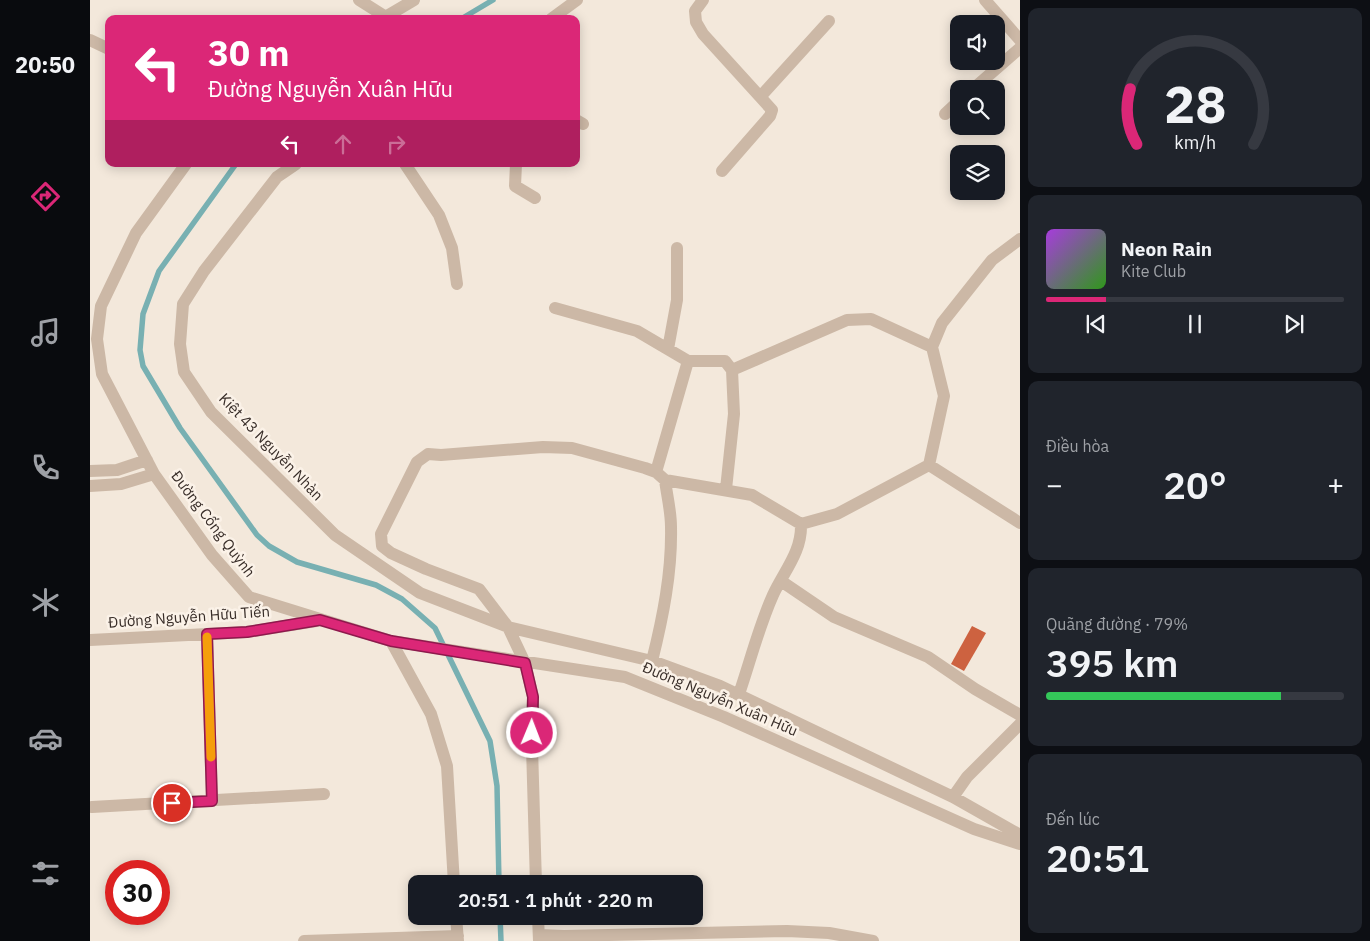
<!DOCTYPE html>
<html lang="vi">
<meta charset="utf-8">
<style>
:root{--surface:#171b24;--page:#20242c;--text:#f1f3f6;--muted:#9ea1a6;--line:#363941;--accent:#db2777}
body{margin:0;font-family:"IBM Plex Sans",sans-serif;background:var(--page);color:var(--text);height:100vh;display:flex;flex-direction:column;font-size:19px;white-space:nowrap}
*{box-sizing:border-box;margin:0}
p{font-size:16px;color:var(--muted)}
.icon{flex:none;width:28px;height:28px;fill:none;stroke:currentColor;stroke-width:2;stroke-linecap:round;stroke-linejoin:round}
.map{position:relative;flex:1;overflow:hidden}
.drawer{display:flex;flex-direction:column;gap:8px;padding:8px;background:#0d0f14;width:350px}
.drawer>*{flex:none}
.banner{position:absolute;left:15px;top:15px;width:475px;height:152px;border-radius:10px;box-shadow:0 2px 12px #0003;background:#db2777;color:#fff;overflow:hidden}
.fabs{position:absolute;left:860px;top:15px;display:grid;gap:10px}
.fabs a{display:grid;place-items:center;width:55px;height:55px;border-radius:10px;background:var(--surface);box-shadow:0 2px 12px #0003;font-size:25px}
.speed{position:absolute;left:15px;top:860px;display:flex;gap:10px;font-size:25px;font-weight:700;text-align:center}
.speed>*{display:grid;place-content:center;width:65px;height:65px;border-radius:50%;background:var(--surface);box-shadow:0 2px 12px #0003;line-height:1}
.speed .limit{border:8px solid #d22;background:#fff;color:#111}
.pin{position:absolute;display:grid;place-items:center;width:42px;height:42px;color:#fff;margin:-21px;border:2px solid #fff;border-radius:50%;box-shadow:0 1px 5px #0007}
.me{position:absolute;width:55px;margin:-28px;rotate:1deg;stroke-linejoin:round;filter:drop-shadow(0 0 4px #0008)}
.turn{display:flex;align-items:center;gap:18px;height:105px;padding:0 20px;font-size:22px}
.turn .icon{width:65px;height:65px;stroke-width:2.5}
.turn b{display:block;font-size:35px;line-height:42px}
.lanes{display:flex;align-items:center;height:48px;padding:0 20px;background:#0003;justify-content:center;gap:25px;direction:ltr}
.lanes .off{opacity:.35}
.big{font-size:38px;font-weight:600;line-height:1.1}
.drawer .card{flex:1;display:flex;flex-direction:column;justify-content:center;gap:8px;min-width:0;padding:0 18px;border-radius:10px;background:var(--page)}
.drawer .dial{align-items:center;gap:0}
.dial svg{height:130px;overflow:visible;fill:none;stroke:var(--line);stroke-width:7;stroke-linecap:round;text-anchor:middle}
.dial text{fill:var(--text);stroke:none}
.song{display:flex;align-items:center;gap:15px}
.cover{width:60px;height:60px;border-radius:8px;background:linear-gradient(135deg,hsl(280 70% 55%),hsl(110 70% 35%))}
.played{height:5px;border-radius:2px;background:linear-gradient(90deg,var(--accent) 20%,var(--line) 20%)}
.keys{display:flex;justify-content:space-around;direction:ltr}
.heat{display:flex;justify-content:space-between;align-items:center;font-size:28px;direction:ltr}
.charge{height:8px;border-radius:4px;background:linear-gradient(90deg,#34c759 79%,var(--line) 0)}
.trip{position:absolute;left:318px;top:875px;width:295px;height:50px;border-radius:10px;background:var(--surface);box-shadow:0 2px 12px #0003;font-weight:600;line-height:50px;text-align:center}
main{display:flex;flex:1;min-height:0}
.tabs{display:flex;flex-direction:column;width:90px;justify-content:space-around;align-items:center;background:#090b0e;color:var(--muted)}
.tabs .icon{width:35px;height:35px}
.tabs .current{color:var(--accent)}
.tabs b{font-size:22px;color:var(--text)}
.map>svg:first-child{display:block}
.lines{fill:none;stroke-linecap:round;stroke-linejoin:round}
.stream{stroke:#78b0b2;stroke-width:5.5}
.building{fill:#cd6240}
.minor{stroke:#ccb8a6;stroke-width:12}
.route-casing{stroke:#8e194d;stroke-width:12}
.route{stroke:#db2777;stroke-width:9}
.slow{stroke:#f59e0b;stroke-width:9}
.labels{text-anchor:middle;stroke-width:5;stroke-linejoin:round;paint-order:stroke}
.street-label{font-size:15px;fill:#382d28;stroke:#fbf2e8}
</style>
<main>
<nav class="tabs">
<b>20:50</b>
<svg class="icon current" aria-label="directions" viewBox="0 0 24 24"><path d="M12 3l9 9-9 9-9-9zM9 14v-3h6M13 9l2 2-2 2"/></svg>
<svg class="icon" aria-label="music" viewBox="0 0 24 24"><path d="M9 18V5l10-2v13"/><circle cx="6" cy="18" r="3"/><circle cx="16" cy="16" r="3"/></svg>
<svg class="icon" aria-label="phone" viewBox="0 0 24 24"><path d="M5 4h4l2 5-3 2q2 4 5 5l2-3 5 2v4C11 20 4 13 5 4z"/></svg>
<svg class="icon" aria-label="climate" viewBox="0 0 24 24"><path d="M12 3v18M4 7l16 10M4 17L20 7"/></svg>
<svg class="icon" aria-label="car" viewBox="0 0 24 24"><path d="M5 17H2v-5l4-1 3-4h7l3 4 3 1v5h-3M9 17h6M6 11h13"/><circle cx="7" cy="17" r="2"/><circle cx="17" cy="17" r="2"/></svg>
<svg class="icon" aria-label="filters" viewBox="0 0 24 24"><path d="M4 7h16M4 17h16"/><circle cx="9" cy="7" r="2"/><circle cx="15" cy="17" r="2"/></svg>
</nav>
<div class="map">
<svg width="930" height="941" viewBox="0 0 930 941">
<rect width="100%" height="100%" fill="#f3e8db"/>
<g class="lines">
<!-- stream -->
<path class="stream" d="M371,19L403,0
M146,164L69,271L53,314L50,350L53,366L90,428L167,535L179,546L207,562L286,585L312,599L345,628L400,741L407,786L409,884
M410,916L411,941"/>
</g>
<!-- building -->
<path class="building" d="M882,626L896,633L874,671L861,664Z"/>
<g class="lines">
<!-- minor -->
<path class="minor" d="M269,0L296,17
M613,0L605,11L606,22L613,34L682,110L680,116L632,171
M895,0L930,40
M292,19L324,0
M461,19L487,0
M0,40L19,49
M883,89L930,48
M671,96L739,21
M855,114L869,101
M486,120L493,124
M96,164L46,233L11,306L7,339L12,374L64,474L122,555L159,597L301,641L341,714L357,766L364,884
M206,164L187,177L114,271L93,304L90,344L94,372L121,412L245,535L330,593L418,627L562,661L630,686L863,797L930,835
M315,164L349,215L362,248L367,284
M426,164L425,186L445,198
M465,308L547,331L598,361H635L642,370L644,414L636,489
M578,349L587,300V248
M642,370L757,320L781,319L842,347
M839,465L930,523
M0,471L27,470L57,460
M566,472L598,361
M0,486L31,484L64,474
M691,581L744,617L838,657L885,689L930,715
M117,634L122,801
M0,640L157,632L226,621
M301,641L535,677L634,717L884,829L930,844
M562,661C573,617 582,572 581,527C581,511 577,496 575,480
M649,694C660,662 669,626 683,595C694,571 712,552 711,524
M863,797L877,777L930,724
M2,807L234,794
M446,884L442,747L443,697L435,663L418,627L389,589L336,569L301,553L292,546L291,534L327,462L338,454L351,455L453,447L482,448L555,468L566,472L575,480L662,495L711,524L747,514L839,465L854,396L842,347L852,323L902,260L930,239
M366,916L368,941
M448,916L449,941
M449,935L474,936L697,931L739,933L783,941
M214,941L368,936"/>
</g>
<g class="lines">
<defs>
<path id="route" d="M82,803L122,801L117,634L157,632L230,620L301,641L435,663L443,697L442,733"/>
</defs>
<!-- route casing -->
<use href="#route" class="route-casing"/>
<!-- route -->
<use href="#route" class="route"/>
<!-- slow -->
<path class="slow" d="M117,637L121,757"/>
</g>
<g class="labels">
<!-- street labels -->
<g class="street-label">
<text transform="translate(181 447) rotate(46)" y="5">Kiệt 43 Nguyễn Nhàn</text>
<text transform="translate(123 524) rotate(53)" y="5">Đường Cống Quỳnh</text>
<text transform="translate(99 617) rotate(-4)" y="5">Đường Nguyễn Hữu Tiến</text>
<text transform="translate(630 699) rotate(23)" y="5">Đường Nguyễn Xuân Hữu</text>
</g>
</g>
</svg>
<div class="fabs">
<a><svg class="icon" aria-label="sound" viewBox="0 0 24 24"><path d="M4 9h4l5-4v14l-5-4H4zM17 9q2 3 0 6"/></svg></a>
<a><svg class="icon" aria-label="search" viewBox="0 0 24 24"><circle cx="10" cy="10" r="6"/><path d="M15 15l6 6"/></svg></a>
<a><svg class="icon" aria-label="layers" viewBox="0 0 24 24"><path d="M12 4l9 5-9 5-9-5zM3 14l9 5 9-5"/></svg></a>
</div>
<div class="speed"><div class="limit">30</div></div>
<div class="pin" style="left:82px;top:803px;background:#d93025"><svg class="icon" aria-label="arrive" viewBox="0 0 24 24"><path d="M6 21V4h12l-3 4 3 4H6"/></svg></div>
<svg class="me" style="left:442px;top:733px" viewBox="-20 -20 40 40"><circle r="17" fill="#db2777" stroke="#fff" stroke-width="3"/><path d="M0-11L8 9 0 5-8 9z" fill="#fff"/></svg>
<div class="trip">20:51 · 1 phút · 220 m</div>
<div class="banner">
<div class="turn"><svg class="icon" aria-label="left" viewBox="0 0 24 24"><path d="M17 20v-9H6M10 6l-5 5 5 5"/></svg><div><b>30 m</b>Đường Nguyễn Xuân Hữu</div></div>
<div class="lanes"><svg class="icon" aria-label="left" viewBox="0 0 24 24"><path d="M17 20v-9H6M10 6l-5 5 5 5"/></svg><svg class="icon off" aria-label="ahead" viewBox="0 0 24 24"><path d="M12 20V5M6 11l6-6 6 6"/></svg><svg class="icon off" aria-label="right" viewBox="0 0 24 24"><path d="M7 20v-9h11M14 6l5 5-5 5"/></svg></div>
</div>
</div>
<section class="drawer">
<div class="card dial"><svg viewBox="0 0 100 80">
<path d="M14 69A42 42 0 1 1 86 69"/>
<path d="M14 69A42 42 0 0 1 10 35" stroke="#db2777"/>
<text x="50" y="56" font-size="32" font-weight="700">28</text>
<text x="50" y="72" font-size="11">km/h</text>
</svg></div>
<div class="card">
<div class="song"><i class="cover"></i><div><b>Neon Rain</b><p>Kite Club</p></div></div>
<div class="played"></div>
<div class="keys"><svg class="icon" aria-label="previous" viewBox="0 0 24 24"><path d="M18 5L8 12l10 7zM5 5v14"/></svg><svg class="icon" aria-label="pause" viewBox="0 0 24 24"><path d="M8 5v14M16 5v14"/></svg><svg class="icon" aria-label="next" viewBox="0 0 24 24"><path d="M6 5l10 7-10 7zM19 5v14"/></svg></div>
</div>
<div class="card"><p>Điều hòa</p>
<div class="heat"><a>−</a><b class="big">20°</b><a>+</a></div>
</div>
<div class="card"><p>Quãng đường · 79%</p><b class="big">395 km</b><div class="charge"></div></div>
<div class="card"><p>Đến lúc</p><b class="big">20:51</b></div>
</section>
</main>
